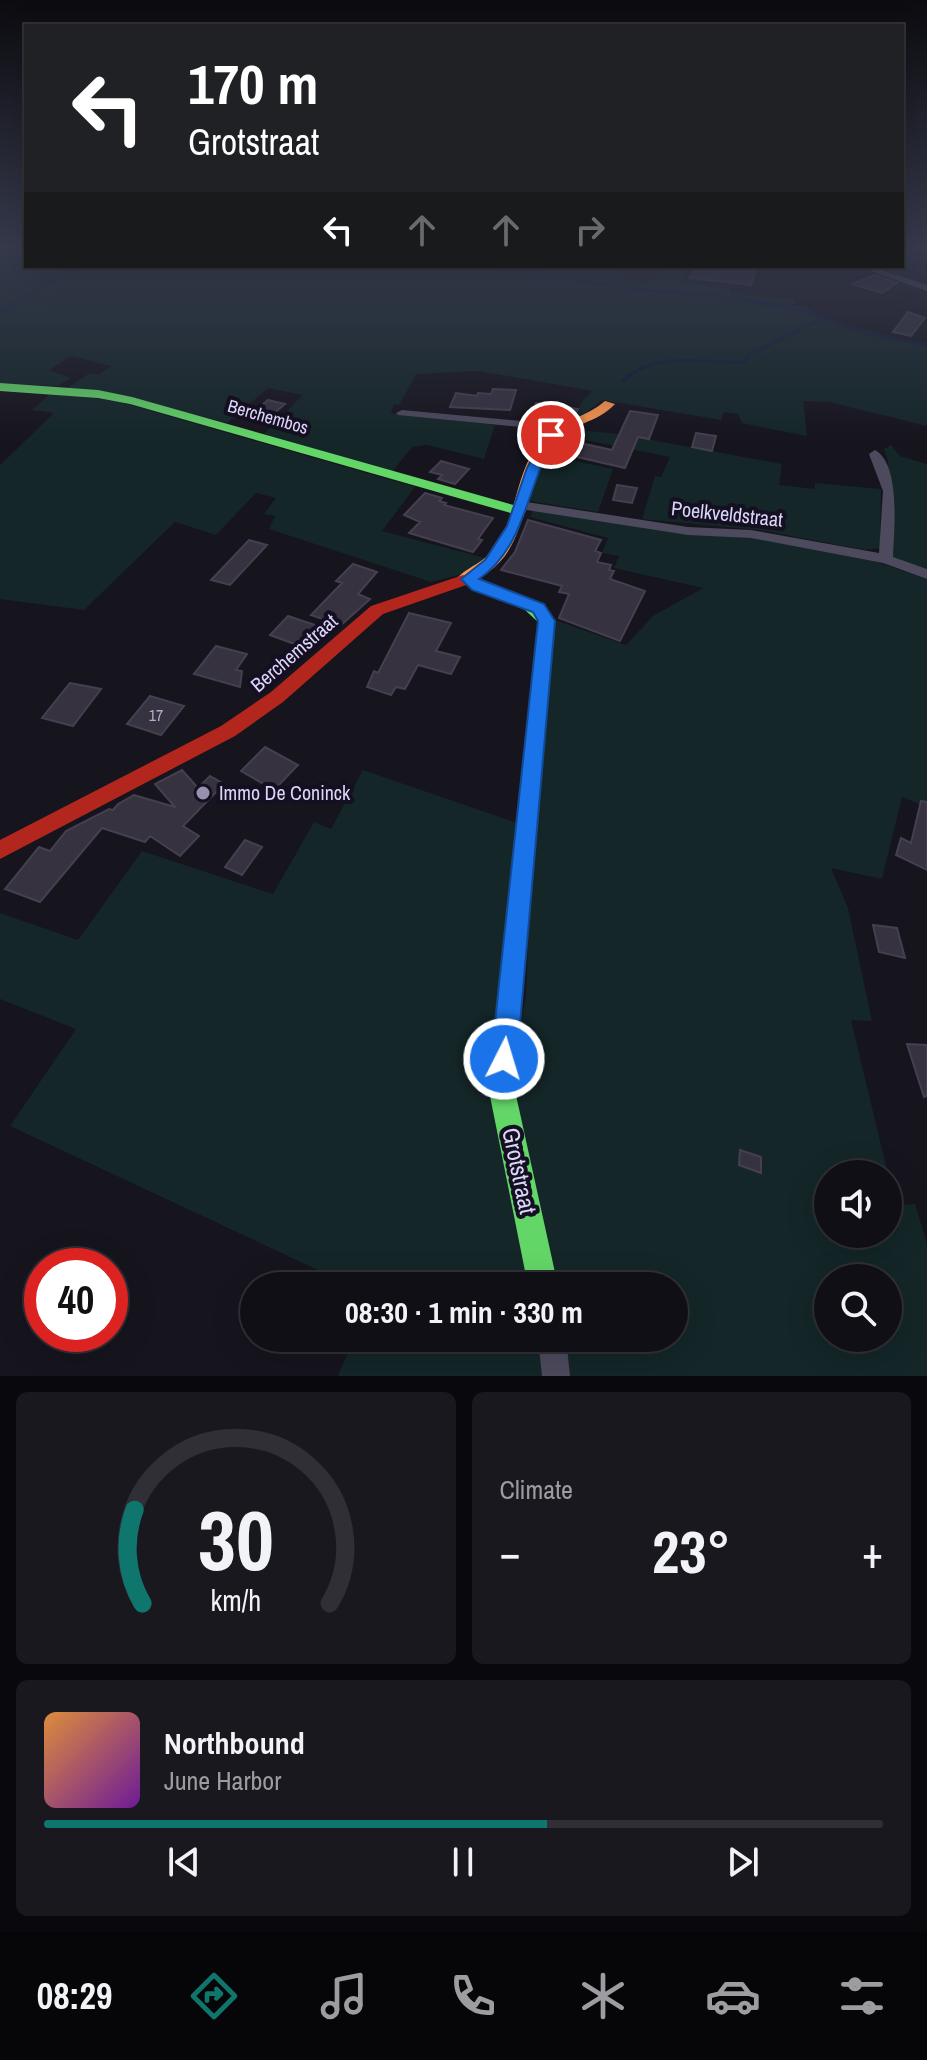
<!DOCTYPE html>
<meta charset="utf-8">
<style>
:root{--surface:#100f16;--page:#19181f;--text:#f1f3f6;--muted:#9c9ca1;--line:#302f35;--accent:#0f766e}
body{margin:0;font-family:"Archivo Narrow",sans-serif;background:var(--page);color:var(--text);height:100vh;display:flex;flex-direction:column;font-size:30px;white-space:nowrap}
*{box-sizing:border-box;margin:0}
p{font-size:26px;color:var(--muted)}
.icon{flex:none;width:44px;height:44px;fill:none;stroke:currentColor;stroke-width:2;stroke-linecap:round;stroke-linejoin:round}
.map{position:relative;height:1376px;overflow:hidden}
.panel{display:flex;flex-direction:column;gap:16px;padding:16px;background:#09080c;flex:1}
.panel>*{flex:none}
.top-card{position:absolute;left:24px;top:24px;width:880px;height:244px;border-radius:0px;box-shadow:0 8px 32px #0002,0 0 0 2px var(--line);background:#202124;color:#fff;overflow:hidden}
.fabs{position:absolute;left:814px;top:1160px;display:grid;gap:16px}
.fabs a{display:grid;place-items:center;width:88px;height:88px;border-radius:50%;background:var(--surface);box-shadow:0 8px 32px #0002,0 0 0 2px var(--line);font-size:40px}
.speed{position:absolute;left:24px;top:1248px;display:flex;gap:16px;font-size:40px;font-weight:700;text-align:center}
.speed>*{display:grid;place-content:center;width:104px;height:104px;border-radius:50%;background:var(--surface);box-shadow:0 8px 32px #0002,0 0 0 2px var(--line);line-height:1}
.speed .limit{border:12px solid #d22;background:#fff;color:#111}
.pin{position:absolute;display:grid;place-items:center;width:68px;height:68px;color:#fff;margin:-34px;border:4px solid #fff;border-radius:50%;box-shadow:0 2px 8px #0007}
.me{position:absolute;width:88px;margin:-44px;rotate:5deg;stroke-linejoin:round;filter:drop-shadow(0 0 6px #0008)}
.turn{display:flex;align-items:center;gap:28px;height:168px;padding:0 32px;font-size:36px}
.turn .icon{width:104px;height:104px;stroke-width:2.5}
.turn b{display:block;font-size:56px;line-height:68px}
.lanes{display:flex;align-items:center;height:76px;padding:0 32px;background:#0003;justify-content:center;gap:40px;direction:ltr}
.lanes .off{opacity:.35}
.big{font-size:60px;font-weight:700;line-height:1.1}
.panel .card{flex:1;display:flex;flex-direction:column;justify-content:center;gap:12px;min-width:0;padding:0 28px;border-radius:12px;background:var(--page)}
.panel .dial{align-items:center;gap:0}
.dial svg{height:208px;overflow:visible;fill:none;stroke:var(--line);stroke-width:7;stroke-linecap:round;text-anchor:middle}
.dial text{fill:var(--text);stroke:none}
.song{display:flex;align-items:center;gap:24px}
.cover{width:96px;height:96px;border-radius:12px;background:linear-gradient(135deg,hsl(30 70% 55%),hsl(280 70% 35%))}
.played{height:8px;border-radius:4px;background:linear-gradient(90deg,var(--accent) 60%,var(--line) 60%)}
.keys{display:flex;justify-content:space-around;direction:ltr}
.heat{display:flex;justify-content:space-between;align-items:center;font-size:44px;direction:ltr}
.panel .tiles{flex:1;display:grid;gap:16px;grid-template-columns:1fr 1fr}
.card:last-child{grid-column:span 2}
.trip{position:absolute;left:240px;top:1272px;width:448px;height:80px;border-radius:40px;background:var(--surface);box-shadow:0 8px 32px #0002,0 0 0 2px var(--line);font-weight:700;line-height:80px;text-align:center}
.dock{display:flex;height:128px;justify-content:space-around;align-items:center;background:#060609;color:var(--muted)}
.dock .icon{width:56px;height:56px}
.dock .selected{color:var(--accent)}
.dock b{font-size:36px;color:var(--text)}
.map>svg:first-child{display:block}
.green{fill:#142628;fill-rule:evenodd}
.lines{fill:none;stroke-linecap:round;stroke-linejoin:round}
.stream-far1{stroke:#111b38;stroke-width:3}
.stream{stroke:#111b38;stroke-width:4}
.building{fill:#36323f;stroke:#444050;stroke-width:2}
.street{fill:#4c4a5c;fill-rule:evenodd}
.fast{fill:#63d668;fill-rule:evenodd}
.slow{fill:#ff974d;fill-rule:evenodd}
.jam{fill:#b3261e;fill-rule:evenodd}
.route{fill:#1a73e8;stroke:#114b97;stroke-width:2}
.poi-dot{fill:#9791ad;stroke:#141021;stroke-width:3}
.labels{text-anchor:middle;stroke-width:8;stroke-linejoin:round;paint-order:stroke}
.number-label{font-size:16px;fill:#b2accb}
.far-street-label{font-size:18px;fill:#dcd5fa;stroke:#141021}
.street-label{font-size:20px;fill:#dcd5fa;stroke:#141021}
.poi-label{font-size:20px;fill:#dcd5fa;stroke:#141021;text-anchor:start}
.near-street-label{font-size:24px;fill:#dcd5fa;stroke:#141021}
</style>
<div class="map">
<svg width="927" height="1376" viewBox="0 0 927 1376">
<rect width="100%" height="100%" fill="#16141d"/>
<!-- green -->
<path class="green" d="M0,250H26V266H619L623,278L647,282L667,268L686,273L682,282L730,289V294L796,299L793,305L804,307L831,322L927,345V426L829,402L803,401L807,436L742,423L738,414L724,412L721,420L602,400L580,417H573L583,400L593,391L479,371L416,374L399,405L394,404L391,413L495,425L484,459L427,445L412,447L392,472L264,434L303,395L268,388L227,423L120,395L67,388L90,373L99,375L111,366L71,356L49,370L71,378L57,386L0,384Z
M52,392L120,402L415,487L382,531L485,558L471,572L431,582L269,529L275,516L264,514L276,498L256,493L216,535L175,522L84,610L0,599V465L54,413L32,410Z
M578,430L619,434L782,464L779,485L815,489V483L881,489L880,548L865,550L759,530L642,519L655,476L661,477L670,457L560,435Z
M891,445L900,456L927,464V569L892,557L888,461L884,449Z
M543,454L613,469L598,512L530,501Z
M533,511H544L682,534L753,538L877,562L927,579V807L902,797L882,879L831,868L848,908L872,1021L851,1020L888,1174H828V1234H888V1175L895,1205L915,1204L927,1244V1376H565L561,1338H674V1286H553L512,1078L526,995L532,850L555,620L626,645L653,616L703,588L614,568L619,556L602,553L608,538L530,517ZM828,1278H888V1338H828Z
M363,770L520,824L506,953L533,1286H352L10,1126L76,1029L0,999V913L78,940L142,851L273,894L314,822L331,829Z
M354,1338H540L543,1376H338Z"/>
<g class="lines">
<!-- stream-far1 -->
<path class="stream-far1" d="M448,266L537,272L623,288L734,298L800,310L864,333L927,345
M0,312L67,272L100,266
M625,379C659,350 704,364 745,362L749,355L823,318"/>
<!-- stream -->
<path class="stream" d="M623,381L628,377"/>
</g>
<!-- building -->
<path class="building" d="M699,266H757L751,285L689,278Z
M875,275L897,283L882,293L852,284Z
M908,312L925,318L911,336L893,332Z
M493,389L516,390L510,410L450,407L456,393L477,396L478,393L491,394Z
M268,400L285,404L266,420L248,416Z
M536,403L578,409L575,415L556,422L528,417Z
M630,411L658,415L649,439L638,437L625,468L573,456L580,443L612,450Z
M696,433L716,436L712,451L692,447Z
M441,461L469,469L455,484L438,479L442,475L430,472Z
M617,485L637,488L632,503L613,500Z
M425,493L442,498L439,501L446,503L444,505L493,518L478,539L482,540L473,552L409,533L420,522L404,515Z
M528,520L601,540L595,551L601,553L597,562L611,565L609,570L614,571L610,579L645,591L620,641L559,618L569,594L559,592L562,586L501,570L515,552Z
M249,540L267,545L230,585L211,580Z
M353,564L377,572L358,594L370,599L341,625L311,615L342,583L336,581Z
M409,613L451,623L436,651L460,657L451,674L418,665L405,689L396,687L391,695L367,687L374,671L378,673Z
M288,616L318,626L300,646L270,635Z
M216,646L247,654L236,670L242,671L240,687L194,674Z
M70,683L101,689L73,726L42,718Z
M150,696L184,706L161,735L127,724Z
M265,747L298,765L274,790L241,771Z
M182,770L198,788L210,776L224,784L183,826L199,836L180,856L150,836L145,842L102,828L40,902L5,889L39,847L50,851L66,831L109,809L113,810L118,804L134,795L175,807L155,784Z
M921,801L927,802V870L896,855L901,838L911,843Z
M245,840L262,847L242,875L225,867Z
M873,925L897,928L905,958L879,952Z
M907,1044L927,1045V1096L924,1097Z
M740,1150L761,1157V1173L739,1165Z"/>
<g class="lines">
<!-- street -->
<path class="street" d="M857,266H869L927,285V291Z
M402,410L533,422L557,435L551,438L530,428L398,415L396,413Z
M875,450C901,464 894,531 893,557L927,569V579L883,563L751,538L688,535L520,509L514,505L520,501L688,527L751,530L879,553L883,491L869,454Z
M538,1338H566L570,1376H542Z"/>
<!-- fast -->
<path class="fast" d="M0,383L98,390L132,397L524,508L526,511L524,514H514L130,404L98,398L0,391Z
M469,574L537,602L555,621L514,1086L558,1286H528L488,1086L539,623L525,610L463,583L461,579L463,575Z"/>
<!-- slow -->
<path class="slow" d="M605,401L615,404C598,423 569,424 553,443C518,483 533,549 480,577C472,582 467,586 457,584L455,580C470,564 488,563 501,539C518,506 518,463 545,436C562,420 587,417 605,401Z"/>
<!-- jam -->
<path class="jam" d="M463,575L471,580L469,584L383,614L283,702L235,736L0,859V840L221,726L271,692L371,606Z"/>
</g>
<!-- sky -->
<linearGradient id="sky" x2="0" y2="1"><stop stop-color="#0c0b10"/><stop offset="0.56" stop-color="#363a4c"/><stop offset="1" stop-color="#363a4c" stop-opacity="0"/></linearGradient>
<rect width="927" height="443" fill="url(#sky)"/>
<!-- route -->
<path class="route" d="M547,432L558,435C552,446 545,458 540,469C524,510 517,552 479,579L544,604L555,621L517,1059L513,1068L504,1072L495,1068L491,1059L538,621L533,612L472,590L461,579L485,560L507,526L527,468Z"/>
<!-- markers -->
<circle class="poi-dot" cx="203" cy="793" r="8"/>
<g class="labels">
<!-- number labels -->
<g class="number-label">
<text x="156" y="721">17</text>
</g>
<!-- far-street labels -->
<g class="far-street-label">
<text transform="translate(268 417) rotate(16)" y="6">Berchembos</text>
</g>
<!-- street labels -->
<g class="street-label">
<text transform="translate(727 514) rotate(6)" y="7">Poelkveldstraat</text>
<text transform="translate(294 653) rotate(-41)" y="7">Berchemstraat</text>
</g>
<!-- poi labels -->
<g class="poi-label">
<text x="219" y="800">Immo De Coninck</text>
</g>
<!-- near-street labels -->
<g class="near-street-label">
<text transform="translate(519 1171) rotate(78)" y="8">Grotstraat</text>
</g>
</g>
</svg>
<div class="fabs">
<a><svg class="icon" aria-label="sound" viewBox="0 0 24 24"><path d="M4 9h4l5-4v14l-5-4H4zM17 9q2 3 0 6"/></svg></a>
<a><svg class="icon" aria-label="search" viewBox="0 0 24 24"><circle cx="10" cy="10" r="6"/><path d="M15 15l6 6"/></svg></a>
</div>
<div class="speed"><div class="limit">40</div></div>
<div class="pin" style="left:551px;top:435px;background:#d93025"><svg class="icon" aria-label="arrive" viewBox="0 0 24 24"><path d="M6 21V4h12l-3 4 3 4H6"/></svg></div>
<svg class="me" style="left:504px;top:1059px" viewBox="-20 -20 40 40"><circle r="17" fill="#1a73e8" stroke="#fff" stroke-width="3"/><path d="M0-11L8 9 0 5-8 9z" fill="#fff"/></svg>
<div class="trip">08:30 · 1 min · 330 m</div>
<div class="top-card">
<div class="turn"><svg class="icon" aria-label="left" viewBox="0 0 24 24"><path d="M17 20v-9H6M10 6l-5 5 5 5"/></svg><div><b>170 m</b>Grotstraat</div></div>
<div class="lanes"><svg class="icon" aria-label="left" viewBox="0 0 24 24"><path d="M17 20v-9H6M10 6l-5 5 5 5"/></svg><svg class="icon off" aria-label="ahead" viewBox="0 0 24 24"><path d="M12 20V5M6 11l6-6 6 6"/></svg><svg class="icon off" aria-label="ahead" viewBox="0 0 24 24"><path d="M12 20V5M6 11l6-6 6 6"/></svg><svg class="icon off" aria-label="right" viewBox="0 0 24 24"><path d="M7 20v-9h11M14 6l5 5-5 5"/></svg></div>
</div>
</div>
<section class="panel">
<div class="tiles">
<div class="card dial"><svg viewBox="0 0 100 80">
<path d="M14 69A42 42 0 1 1 86 69"/>
<path d="M14 69A42 42 0 0 1 11 33" stroke="#0f766e"/>
<text x="50" y="56" font-size="32" font-weight="700">30</text>
<text x="50" y="72" font-size="11">km/h</text>
</svg></div>
<div class="card"><p>Climate</p>
<div class="heat"><a>−</a><b class="big">23°</b><a>+</a></div>
</div>
<div class="card">
<div class="song"><i class="cover"></i><div><b>Northbound</b><p>June Harbor</p></div></div>
<div class="played"></div>
<div class="keys"><svg class="icon" aria-label="previous" viewBox="0 0 24 24"><path d="M18 5L8 12l10 7zM5 5v14"/></svg><svg class="icon" aria-label="pause" viewBox="0 0 24 24"><path d="M8 5v14M16 5v14"/></svg><svg class="icon" aria-label="next" viewBox="0 0 24 24"><path d="M6 5l10 7-10 7zM19 5v14"/></svg></div>
</div>
</div>
</section>
<nav class="dock">
<b>08:29</b>
<svg class="icon selected" aria-label="directions" viewBox="0 0 24 24"><path d="M12 3l9 9-9 9-9-9zM9 14v-3h6M13 9l2 2-2 2"/></svg>
<svg class="icon" aria-label="music" viewBox="0 0 24 24"><path d="M9 18V5l10-2v13"/><circle cx="6" cy="18" r="3"/><circle cx="16" cy="16" r="3"/></svg>
<svg class="icon" aria-label="phone" viewBox="0 0 24 24"><path d="M5 4h4l2 5-3 2q2 4 5 5l2-3 5 2v4C11 20 4 13 5 4z"/></svg>
<svg class="icon" aria-label="climate" viewBox="0 0 24 24"><path d="M12 3v18M4 7l16 10M4 17L20 7"/></svg>
<svg class="icon" aria-label="car" viewBox="0 0 24 24"><path d="M5 17H2v-5l4-1 3-4h7l3 4 3 1v5h-3M9 17h6M6 11h13"/><circle cx="7" cy="17" r="2"/><circle cx="17" cy="17" r="2"/></svg>
<svg class="icon" aria-label="filters" viewBox="0 0 24 24"><path d="M4 7h16M4 17h16"/><circle cx="9" cy="7" r="2"/><circle cx="15" cy="17" r="2"/></svg>
</nav>
